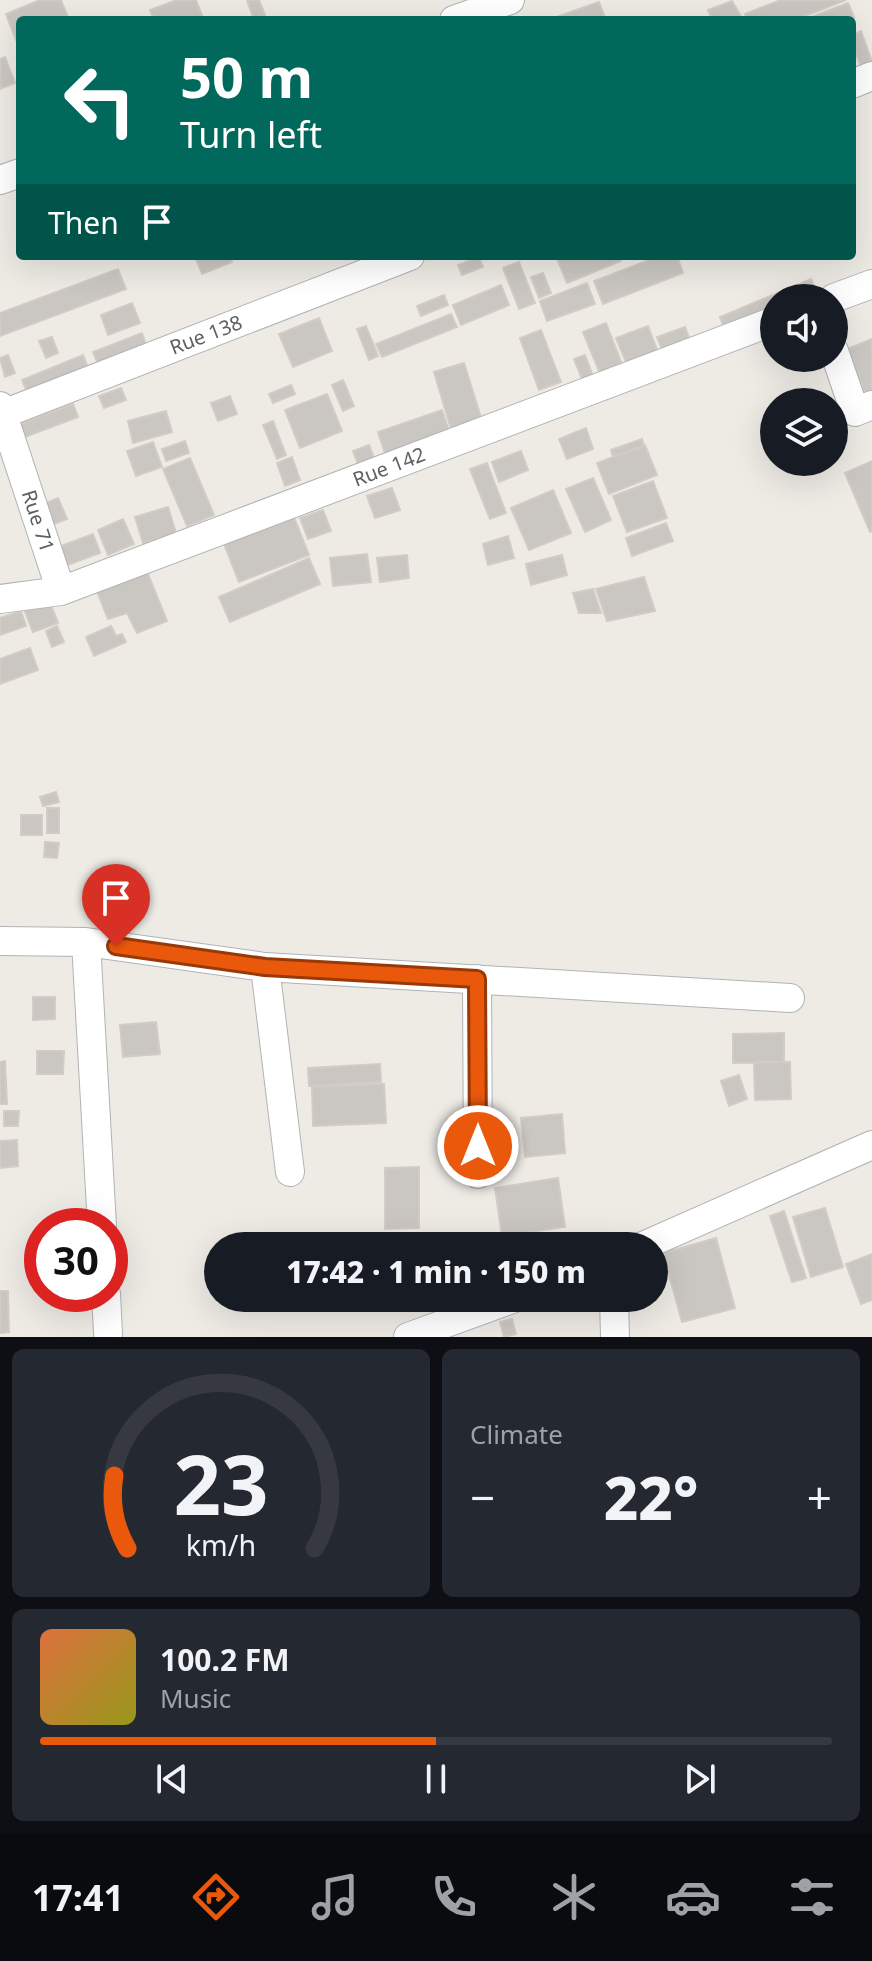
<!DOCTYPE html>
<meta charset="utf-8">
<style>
:root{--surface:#171b24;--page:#242831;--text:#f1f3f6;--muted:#9ea1a6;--line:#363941;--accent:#ea580c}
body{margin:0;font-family:"Noto Sans",sans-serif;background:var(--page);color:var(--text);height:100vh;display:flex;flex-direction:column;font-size:30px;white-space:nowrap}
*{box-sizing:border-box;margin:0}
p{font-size:26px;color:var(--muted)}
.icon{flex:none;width:44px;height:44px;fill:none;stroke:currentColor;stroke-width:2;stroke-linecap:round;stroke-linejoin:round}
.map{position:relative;height:1337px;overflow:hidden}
.details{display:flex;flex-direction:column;gap:12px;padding:12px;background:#0d0f14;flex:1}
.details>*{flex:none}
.guide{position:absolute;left:16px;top:16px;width:840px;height:244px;border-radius:8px;box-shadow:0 8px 32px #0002;background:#00695c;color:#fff;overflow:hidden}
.buttons{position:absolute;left:760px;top:284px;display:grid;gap:16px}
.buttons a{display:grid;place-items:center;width:88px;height:88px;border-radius:50%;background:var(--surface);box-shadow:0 8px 32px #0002;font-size:40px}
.speed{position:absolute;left:24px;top:1208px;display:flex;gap:16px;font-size:40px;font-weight:700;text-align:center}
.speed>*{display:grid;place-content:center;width:104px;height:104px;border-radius:50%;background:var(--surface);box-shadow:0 8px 32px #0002;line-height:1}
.speed .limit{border:12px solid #d22;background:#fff;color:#111}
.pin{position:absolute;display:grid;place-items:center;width:68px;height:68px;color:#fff;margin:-82px -34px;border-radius:50% 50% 50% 0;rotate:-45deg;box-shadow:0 0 8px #0007}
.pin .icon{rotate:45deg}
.me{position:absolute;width:88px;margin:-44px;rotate:0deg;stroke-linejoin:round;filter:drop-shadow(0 0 6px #0008)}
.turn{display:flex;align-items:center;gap:28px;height:168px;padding:0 32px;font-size:36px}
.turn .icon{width:104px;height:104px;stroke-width:2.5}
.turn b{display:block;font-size:56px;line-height:68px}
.then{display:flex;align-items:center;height:76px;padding:0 32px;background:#0003;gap:16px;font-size:30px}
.big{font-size:60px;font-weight:800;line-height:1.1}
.details .card{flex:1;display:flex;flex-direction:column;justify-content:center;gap:12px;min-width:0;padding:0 28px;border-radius:12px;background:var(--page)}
.details .dial{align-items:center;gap:0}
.dial svg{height:208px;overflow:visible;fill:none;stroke:var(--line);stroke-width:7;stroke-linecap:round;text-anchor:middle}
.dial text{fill:var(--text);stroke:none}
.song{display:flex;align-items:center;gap:24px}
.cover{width:96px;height:96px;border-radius:12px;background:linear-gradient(135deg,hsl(20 70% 55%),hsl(60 70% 35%))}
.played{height:8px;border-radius:4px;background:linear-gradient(90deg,var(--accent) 50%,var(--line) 50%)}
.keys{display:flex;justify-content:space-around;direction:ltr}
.heat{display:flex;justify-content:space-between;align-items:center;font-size:44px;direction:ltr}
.details .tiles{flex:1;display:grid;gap:12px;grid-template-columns:1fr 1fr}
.card:last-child{grid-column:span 2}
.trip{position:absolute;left:204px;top:1232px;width:464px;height:80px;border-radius:40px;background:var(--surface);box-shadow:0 8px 32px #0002;font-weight:800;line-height:80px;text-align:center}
.tabs{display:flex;height:128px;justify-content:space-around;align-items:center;background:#090b0e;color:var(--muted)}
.tabs .icon{width:56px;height:56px}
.tabs .current{color:var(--accent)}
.tabs b{font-size:36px;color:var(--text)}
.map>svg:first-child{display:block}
.building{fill:#cac6c1;stroke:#d3ccc4;stroke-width:2}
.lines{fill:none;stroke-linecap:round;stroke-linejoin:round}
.minor-casing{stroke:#b0b3b6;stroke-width:30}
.minor{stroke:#fff;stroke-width:28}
.route-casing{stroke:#983908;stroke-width:20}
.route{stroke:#ea580c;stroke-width:14}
.labels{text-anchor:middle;stroke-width:6;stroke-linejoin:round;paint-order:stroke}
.street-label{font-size:20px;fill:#5d6164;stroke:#fff}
</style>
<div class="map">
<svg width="872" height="1337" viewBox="0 0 872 1337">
<rect width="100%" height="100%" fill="#eeebe5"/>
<!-- building -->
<path class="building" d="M40,0H61L69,20H20V39L16,40L6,14Z
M177,0H196L203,18L196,20H154L150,10Z
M247,0H259L267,20H254Z
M781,0H846L794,20H748L745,14Z
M732,1L743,20H712L708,10Z
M599,2L606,20H548Z
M848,3L854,17L846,20H816L814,16Z
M861,31L872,62L861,67L852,43V35Z
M5,57L15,83L0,89V59Z
M195,256H229L232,262L202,274Z
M556,256H620L621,261L567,283Z
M660,256H677L683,273L603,304L594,281Z
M479,257L483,267L462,275L458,265Z
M519,262L535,303L519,309L503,268Z
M118,269L126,289L0,336V313Z
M543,273L551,293L539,298L531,277Z
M811,279L816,290L796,298H774V307L724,328L720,317Z
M587,283L595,304L547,321L540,301Z
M501,285L509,305L461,325L453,305Z
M444,295L448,305L421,316L417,306Z
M132,303L140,323L108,335L101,315Z
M451,314L457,327L382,357L376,344Z
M319,318L332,351L293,367L279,334Z
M606,323L625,372L603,381L583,332Z
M366,326L378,356L369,360L357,329Z
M648,326L659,355L628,367L616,338Z
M685,327L691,343L664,354L657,337Z
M541,330L561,382L539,390L520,338Z
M142,333L149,353L101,371L93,352Z
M52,337L58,353L46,358L39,341Z
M872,339V391L865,394L847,349Z
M8,355L15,373L5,377L0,358Z
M83,355L91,375L30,399L22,380Z
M585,355L596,384L586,389L574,359Z
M464,363L484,427L453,436L434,372Z
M343,380L354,406L343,411L332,385Z
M291,385L295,394L273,403L269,394Z
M121,388L126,400L104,408L99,396Z
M327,394L342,431L300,448L285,410Z
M230,396L237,414L218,421L211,403Z
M73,404L78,417L25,437L20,424Z
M442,410L450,434L386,456L378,432Z
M166,411L172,432L133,443L128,421Z
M273,421L286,455L277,459L263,425Z
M586,428L593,449L567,459L559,439Z
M642,439L644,446L613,457L611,450Z
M185,441L189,453L166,461L162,449Z
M153,442L162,467L136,476L127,451Z
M369,445L376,463L360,469L353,451Z
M645,445L657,475L609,494L597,463Z
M521,451L528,470L499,482L492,462Z
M292,457L300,480L285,486L277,463Z
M190,458L214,515L187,526L163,469Z
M872,461V531L870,532L845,473Z
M487,463L506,513L490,519L470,469Z
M593,478L611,520L585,532L566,489Z
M653,481L667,518L627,532L613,496Z
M392,488L400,510L375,518L367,496Z
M553,490L571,533L529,550L511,508Z
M58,498L67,519L54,524L46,503Z
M168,507L176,533L143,543L135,517Z
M323,510L331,531L308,539L300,518Z
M294,517L309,555L239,582L224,544Z
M123,519L134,544L108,555L98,530Z
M666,523L673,541L632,556L626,538Z
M93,534L100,553L65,566L58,547Z
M508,536L514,558L488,565L483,544Z
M367,554L371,582L333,586L330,558Z
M407,555L409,578L380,582L377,558Z
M562,555L567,575L531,585L526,564Z
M309,558L320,584L230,622L219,597Z
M146,569L167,621L137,633L127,613L108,619L96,589Z
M644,577L655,611L607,621L596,589Z
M593,589L601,613H579L573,593Z
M49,600L58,623L33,632L24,609Z
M21,611L26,626L0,635V618Z
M57,626L64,642L52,647L46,631Z
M111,626L116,636L122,634L126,642L94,656L86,637Z
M30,648L38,670L0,684V659Z
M56,792L59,802L43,806L40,797Z
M47,808H59V833H47Z
M21,815H42V835H21Z
M45,842L59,843L57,858L44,857Z
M33,997H55V1019L33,1020Z
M156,1022L160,1054L123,1057L120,1025Z
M784,1033V1062L733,1063V1034Z
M37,1051H64L63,1074H37Z
M5,1061L7,1104H0V1062Z
M754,1062H790L791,1099L755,1100Z
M380,1064L381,1082L309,1086L308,1068Z
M739,1075L747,1099L729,1106L721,1081Z
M384,1084L386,1123L313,1126L312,1087Z
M4,1111H19L18,1126H4Z
M562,1114L565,1153L525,1157L521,1118Z
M17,1140L18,1166L0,1168V1141Z
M419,1167V1228L385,1229V1168Z
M558,1178L565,1227L502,1236L495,1188Z
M825,1208L843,1267L811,1277L793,1217Z
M784,1211L806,1278L792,1282L770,1216Z
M716,1238L735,1308L682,1322L663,1253Z
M872,1254V1300L861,1304L846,1264Z
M0,1291H8L9,1332L0,1333Z
M512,1319L516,1334L504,1337L500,1322Z"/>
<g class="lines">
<defs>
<path id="minor" d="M454,20L510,0
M852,84L872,76
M0,180L20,173
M834,298L872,284
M834,351L855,412L872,405
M0,406L61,591
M3,414L410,256
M0,599L61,591L774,321
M0,941L86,942L265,967L790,998
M86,942L102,1226
M265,967L290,1172
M477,979L478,1174
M643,1246L872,1145
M106,1294L108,1333
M614,1298L615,1337
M408,1337L515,1298"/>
</defs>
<!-- minor casing -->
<use href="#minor" class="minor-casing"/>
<!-- minor -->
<use href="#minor" class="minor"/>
</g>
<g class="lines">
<defs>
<path id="route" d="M116,946L265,967L477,979L478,1146"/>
</defs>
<!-- route casing -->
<use href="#route" class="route-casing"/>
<!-- route -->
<use href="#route" class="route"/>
</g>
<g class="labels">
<!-- street labels -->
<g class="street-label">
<text transform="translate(206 335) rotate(-21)" y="7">Rue 138</text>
<text transform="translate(389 467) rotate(-21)" y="7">Rue 142</text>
<text transform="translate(38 521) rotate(72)" y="7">Rue 71</text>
</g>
</g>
</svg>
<div class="buttons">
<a><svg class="icon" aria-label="sound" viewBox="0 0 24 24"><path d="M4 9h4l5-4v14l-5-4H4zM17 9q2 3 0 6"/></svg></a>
<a><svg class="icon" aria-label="layers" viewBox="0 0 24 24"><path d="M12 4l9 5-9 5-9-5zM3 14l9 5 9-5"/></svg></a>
</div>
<div class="speed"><div class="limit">30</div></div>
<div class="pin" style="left:116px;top:946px;background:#d93025"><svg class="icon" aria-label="arrive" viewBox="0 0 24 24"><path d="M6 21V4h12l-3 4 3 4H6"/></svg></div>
<svg class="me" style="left:478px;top:1146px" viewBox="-20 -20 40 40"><circle r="17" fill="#ea580c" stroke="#fff" stroke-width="3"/><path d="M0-11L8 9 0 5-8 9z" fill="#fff"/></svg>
<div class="trip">17:42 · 1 min · 150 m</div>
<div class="guide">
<div class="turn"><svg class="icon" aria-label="left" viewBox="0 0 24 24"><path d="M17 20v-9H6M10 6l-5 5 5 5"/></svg><div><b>50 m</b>Turn left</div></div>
<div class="then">Then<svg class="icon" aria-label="arrive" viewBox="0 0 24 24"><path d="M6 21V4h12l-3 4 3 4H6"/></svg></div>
</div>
</div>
<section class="details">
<div class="tiles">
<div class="card dial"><svg viewBox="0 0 100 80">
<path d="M14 69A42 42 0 1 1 86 69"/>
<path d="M14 69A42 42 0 0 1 9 41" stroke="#ea580c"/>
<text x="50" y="56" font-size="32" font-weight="700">23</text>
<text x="50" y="72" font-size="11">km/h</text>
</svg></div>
<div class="card"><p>Climate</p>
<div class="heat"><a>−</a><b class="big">22°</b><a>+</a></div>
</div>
<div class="card">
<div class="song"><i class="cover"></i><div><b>100.2 FM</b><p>Music</p></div></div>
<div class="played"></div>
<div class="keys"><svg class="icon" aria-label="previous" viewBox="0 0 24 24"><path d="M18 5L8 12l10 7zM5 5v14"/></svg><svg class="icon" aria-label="pause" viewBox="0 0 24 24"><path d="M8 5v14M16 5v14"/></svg><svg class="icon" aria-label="next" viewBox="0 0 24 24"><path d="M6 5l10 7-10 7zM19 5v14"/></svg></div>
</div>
</div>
</section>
<nav class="tabs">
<b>17:41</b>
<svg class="icon current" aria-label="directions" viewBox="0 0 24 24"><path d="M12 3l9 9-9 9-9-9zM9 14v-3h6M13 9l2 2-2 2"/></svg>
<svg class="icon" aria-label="music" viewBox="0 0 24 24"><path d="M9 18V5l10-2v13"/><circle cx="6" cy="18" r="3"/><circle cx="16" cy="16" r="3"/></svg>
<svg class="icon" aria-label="phone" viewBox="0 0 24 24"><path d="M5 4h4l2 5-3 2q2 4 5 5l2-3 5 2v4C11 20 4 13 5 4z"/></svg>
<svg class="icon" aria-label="climate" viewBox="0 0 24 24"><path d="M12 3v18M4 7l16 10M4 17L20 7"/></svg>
<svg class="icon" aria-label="car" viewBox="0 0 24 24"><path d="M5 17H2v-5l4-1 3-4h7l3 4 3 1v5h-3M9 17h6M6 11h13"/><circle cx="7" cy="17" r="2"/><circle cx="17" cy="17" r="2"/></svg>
<svg class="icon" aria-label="filters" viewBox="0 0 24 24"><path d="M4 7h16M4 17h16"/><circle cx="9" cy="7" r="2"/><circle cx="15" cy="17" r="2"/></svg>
</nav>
